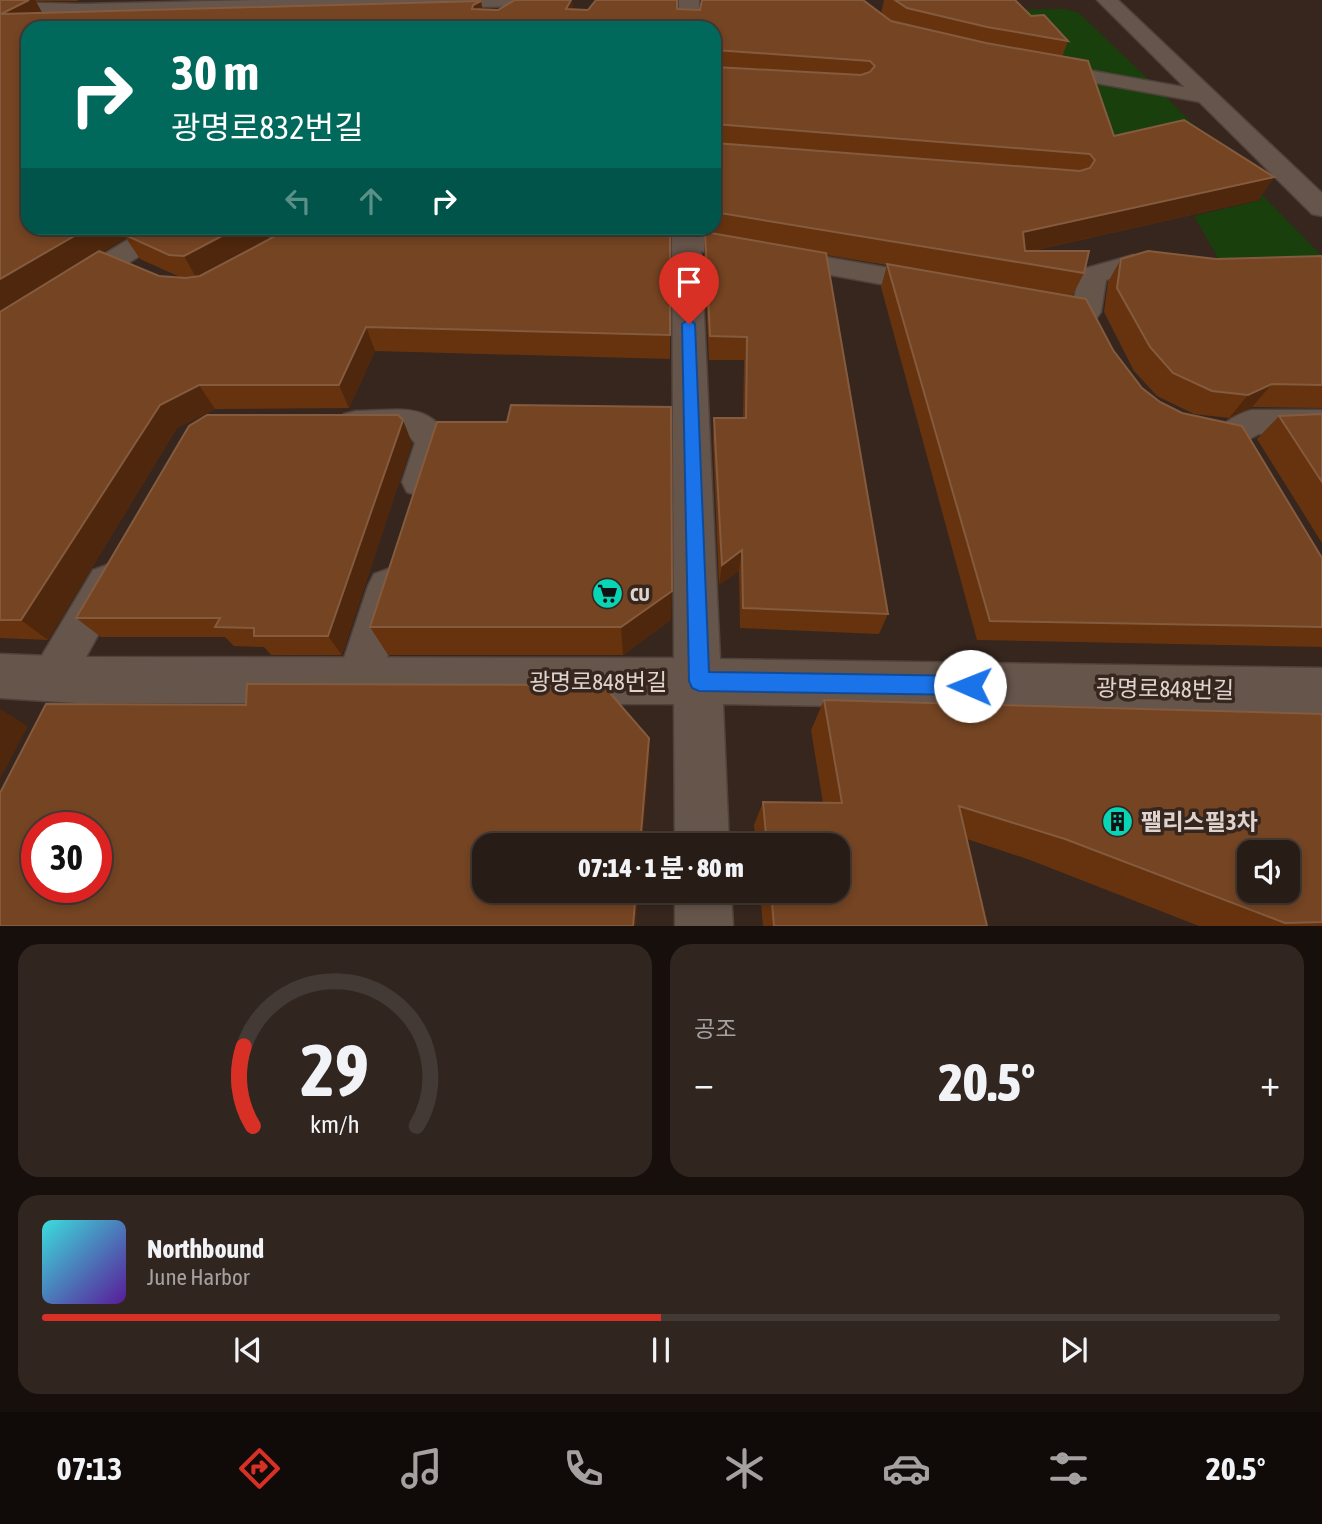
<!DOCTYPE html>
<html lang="ko">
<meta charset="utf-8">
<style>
:root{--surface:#281c16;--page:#30251f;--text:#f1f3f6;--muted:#a5a1a1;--line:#443a35;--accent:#d93025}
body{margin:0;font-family:"Asap Condensed","Noto Sans KR",sans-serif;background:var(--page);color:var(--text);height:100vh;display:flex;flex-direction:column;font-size:26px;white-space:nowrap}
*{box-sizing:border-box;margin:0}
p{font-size:23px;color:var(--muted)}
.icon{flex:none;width:38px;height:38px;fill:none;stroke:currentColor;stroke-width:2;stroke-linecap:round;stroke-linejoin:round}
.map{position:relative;height:926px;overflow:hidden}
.side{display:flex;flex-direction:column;gap:18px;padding:18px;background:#160f0c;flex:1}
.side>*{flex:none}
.hud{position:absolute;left:21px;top:21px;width:700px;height:214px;border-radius:21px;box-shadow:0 4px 10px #0003,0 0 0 2px var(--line);background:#00695c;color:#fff;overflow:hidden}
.buttons{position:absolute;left:1237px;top:840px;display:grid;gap:14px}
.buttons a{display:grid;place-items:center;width:63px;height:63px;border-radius:14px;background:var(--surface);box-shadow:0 4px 10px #0003,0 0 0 2px var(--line);font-size:35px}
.speed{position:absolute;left:21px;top:812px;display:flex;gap:14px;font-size:35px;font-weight:700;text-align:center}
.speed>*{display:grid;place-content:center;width:91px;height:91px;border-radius:50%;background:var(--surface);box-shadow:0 4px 10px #0003,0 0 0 2px var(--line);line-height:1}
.speed .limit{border:10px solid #d22;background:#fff;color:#111}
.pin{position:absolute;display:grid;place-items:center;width:60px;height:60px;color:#fff;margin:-72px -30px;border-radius:50% 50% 50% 0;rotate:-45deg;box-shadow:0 0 7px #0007}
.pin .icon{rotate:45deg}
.me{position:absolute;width:77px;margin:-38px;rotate:271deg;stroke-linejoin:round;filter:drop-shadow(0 0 5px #0008)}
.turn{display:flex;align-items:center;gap:24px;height:147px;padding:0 35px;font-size:32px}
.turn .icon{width:91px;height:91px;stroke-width:2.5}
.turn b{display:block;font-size:49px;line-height:60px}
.lanes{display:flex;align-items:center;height:66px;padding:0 35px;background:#0003;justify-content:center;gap:35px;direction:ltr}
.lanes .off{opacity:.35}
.big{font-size:52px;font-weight:800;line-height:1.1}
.side .widget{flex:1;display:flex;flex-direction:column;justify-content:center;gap:10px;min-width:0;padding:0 24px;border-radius:21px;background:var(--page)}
.side .dial{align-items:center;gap:0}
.dial svg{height:182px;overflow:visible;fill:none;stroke:var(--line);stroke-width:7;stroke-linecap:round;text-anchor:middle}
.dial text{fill:var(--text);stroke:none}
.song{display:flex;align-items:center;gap:21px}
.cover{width:84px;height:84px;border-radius:10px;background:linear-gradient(135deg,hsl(180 70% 55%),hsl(270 70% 35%))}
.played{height:7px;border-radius:4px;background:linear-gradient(90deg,var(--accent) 50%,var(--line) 50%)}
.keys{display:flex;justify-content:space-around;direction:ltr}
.heat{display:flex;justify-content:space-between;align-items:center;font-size:38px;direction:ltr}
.side .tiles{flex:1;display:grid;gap:18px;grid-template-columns:1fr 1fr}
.widget:last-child{grid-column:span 2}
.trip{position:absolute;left:472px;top:833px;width:378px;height:70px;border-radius:21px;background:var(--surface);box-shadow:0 4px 10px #0003,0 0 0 2px var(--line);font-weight:800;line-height:70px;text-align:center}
.tabs{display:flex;height:112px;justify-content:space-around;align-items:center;background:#100b09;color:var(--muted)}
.tabs .icon{width:49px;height:49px}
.tabs .selected{color:var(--accent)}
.tabs b{font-size:32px;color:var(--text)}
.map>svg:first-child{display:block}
.green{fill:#19400c}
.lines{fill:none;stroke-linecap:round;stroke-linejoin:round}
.service-casing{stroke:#4f423b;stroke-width:3}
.minor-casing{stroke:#4f423b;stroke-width:3}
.tertiary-casing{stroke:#4f423b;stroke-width:3}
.service{fill:#66554b;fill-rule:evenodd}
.minor{fill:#66554b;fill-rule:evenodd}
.tertiary{fill:#66554b;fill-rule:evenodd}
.wall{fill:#67330e;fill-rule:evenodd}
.shaded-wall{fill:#4e270c}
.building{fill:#744423;stroke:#845b3e;stroke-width:2;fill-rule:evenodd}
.route{fill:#1a73e8;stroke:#114b97;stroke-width:2}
.labels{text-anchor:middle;stroke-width:7;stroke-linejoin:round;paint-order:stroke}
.poi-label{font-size:19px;font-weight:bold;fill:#ded3ce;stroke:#36261e;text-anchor:start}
.near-street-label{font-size:23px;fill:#ded3ce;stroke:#36261e}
.near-poi-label{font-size:23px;font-weight:bold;fill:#ded3ce;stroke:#36261e;text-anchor:start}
</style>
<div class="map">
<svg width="1322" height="926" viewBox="0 0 1322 926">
<rect width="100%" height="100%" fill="#36261e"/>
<!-- green -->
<path class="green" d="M1064,9L1079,13L1150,81L1072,68L1007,10Z
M1082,79L1162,93L1322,256L1221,263L1194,216L1262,200L1172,140L1105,155Z"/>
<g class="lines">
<defs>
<path id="service" d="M1048,63L1206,91L1214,92L1217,97L1214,102L1206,103L1041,73L1038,69L1041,65Z
M147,228H178L174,234L11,338L0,341V317Z
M686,233L930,275L940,278L944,284L940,290L930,293L677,247L673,241L677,235Z
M1133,255L1173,261L1177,267L1173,273L1163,276L1134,272L1106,280L1101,312L1096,319L1086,322L1076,319L1071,312L1079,275L1083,269Z
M1252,410H1322V434H1259L1234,447L1222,443L1217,434C1225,420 1237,414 1252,410Z
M356,411C396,411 428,400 450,440L433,492L420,496L407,492L402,482L415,443L408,435H356L344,432L339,423L344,414Z
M107,565L121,570L127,582L68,690L53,696L38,690L32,676L38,662L93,570Z
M388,569L402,574L408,586L380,682L373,697L358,703L343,697L336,682L368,586L374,574Z"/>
<path id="minor" d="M679,0H699V28H679Z
M672,228H700L720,659L1322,668V714L723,704L729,845H675L674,704L77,703L0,698V654L77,657L674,658Z
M675,891H731L733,926H675Z"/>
<path id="tertiary" d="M261,0H536L526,6L81,16L0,14V2L81,4Z
M1097,0H1118L1322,193V216L1312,214Z"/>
</defs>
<!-- service casing -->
<use href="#service" class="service-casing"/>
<!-- minor casing -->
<use href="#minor" class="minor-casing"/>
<!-- tertiary casing -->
<use href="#tertiary" class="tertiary-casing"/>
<!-- service -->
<use href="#service" class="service"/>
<!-- minor -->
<use href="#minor" class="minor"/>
<!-- tertiary -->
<use href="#tertiary" class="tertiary"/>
</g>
<!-- wall -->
<path class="wall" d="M0,0H79L77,1H36L42,13L481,1L482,9L498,10L515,0H572L573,10L677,9L881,14L884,0H1015L1031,16L1068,41L1062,57L1114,136L1274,177L1258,200L1032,251L1084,273L1072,296L1142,388L1322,558V647L977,640L881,287L887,265L826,255L888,614L879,634L740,628L739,571L719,585L713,441L714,418H743L744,360H709L704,255L705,234L703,233L701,228H714V28L28,228H670V359L375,351L349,408L215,409L177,428L48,640L0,638ZM126,238L140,259L182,278L159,276L102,252Z
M1322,256V408L1252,407L1229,418L1194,414L1157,396L1134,371L1104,312L1108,282L1121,259H1216Z
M1322,414V543L1257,439L1279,416Z
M412,443L342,655H271L264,647L234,646L225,637H101L76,618Z
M671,620L623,655H388L370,627Z
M824,700L1322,714V926H1199L1030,860L967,839L987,926H763L760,891H838V845H756L754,825L763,802L823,803L811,730Z"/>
<!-- shaded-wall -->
<path class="shaded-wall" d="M29,0H35L45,18L1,14Z
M571,0H572L574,18L566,9Z
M481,1L484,21L472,9L473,5Z
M1274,177L1258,200L1013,255L1023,232Z
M88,228H143L125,235L126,238L0,314V279Z
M237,228H264L269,239L197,279L184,256Z
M366,327L375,351L349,408L339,385Z
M1272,384L1252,407L1229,418L1248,395Z
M199,385L215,409L177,428L48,640L21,620L160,405Z
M403,420L412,443L342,655L328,636Z
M742,550L739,571L719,585L722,565Z
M672,591L671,620L623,655L621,627Z
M0,709L28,726L0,779Z
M649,738L650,758L642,845H640Z
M636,891H639L636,926H633Z"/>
<!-- building -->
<path class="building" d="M0,0H29L1,14L481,1L473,5L472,9L498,10L515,0H571L566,9L588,10L596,0H677V9L700,10L702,0H863L891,21L986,43L1088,61L1114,136L1184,120L1274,177L1023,232L1025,251H1089L1084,273L714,212V136L715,143L1080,171L1090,168L1095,160L1090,154L715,124L714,125V66L715,67L861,75L870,72L875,66L870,61L715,50L714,51V28H28V228H88L0,279Z
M895,0H1015L1031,16L1044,15L1068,41L987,27L907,8Z
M137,228H237L184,256L169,255L125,235Z
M284,228H670V335L366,327L339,385H199L160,405L21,620H0V312L99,251L159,276L186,278L200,276L281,233Z
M705,232L826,253L888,614L743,608L742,550L722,565L714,418H746L747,337L710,336Z
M1148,251L1216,259L1322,256V385L1272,384L1248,395L1212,391L1173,373L1150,347L1117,288L1121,259Z
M887,264L1086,299L1113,350L1142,388L1160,402L1182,413L1242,426L1322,558V627L990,621Z
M511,405L671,407L672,591L621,627H370L437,422H507Z
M1322,414V482L1279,416Z
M207,415H398L403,420L328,636H254V628L215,627L220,618H76L189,426Z
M247,684L603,685L649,738L640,845H485V891H636L633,926H0V793L46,704L246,705ZM37,828H96V887H37Z
M824,700L1322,714V922L1285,923L1065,839L959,806L987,926H774L771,891H838V845H767L763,802L842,803ZM1250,852H1288V891H1250Z"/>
<!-- route -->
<path class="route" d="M689,319L695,324L709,672L970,676L977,679L980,686L977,692L970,695L699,691L692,688L689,681L682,324Z"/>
<!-- icons -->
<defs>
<symbol id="supermarket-disc" viewBox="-11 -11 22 22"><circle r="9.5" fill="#07d5b6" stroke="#36261e"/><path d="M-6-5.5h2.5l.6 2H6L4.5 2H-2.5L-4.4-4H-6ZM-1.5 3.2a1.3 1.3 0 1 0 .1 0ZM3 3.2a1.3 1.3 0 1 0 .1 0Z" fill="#111"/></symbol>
<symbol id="building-disc" viewBox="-11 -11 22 22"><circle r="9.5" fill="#07d5b6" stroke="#36261e"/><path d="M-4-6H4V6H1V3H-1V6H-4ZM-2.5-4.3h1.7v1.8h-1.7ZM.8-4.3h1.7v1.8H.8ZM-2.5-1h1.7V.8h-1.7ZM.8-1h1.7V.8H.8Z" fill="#111"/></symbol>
</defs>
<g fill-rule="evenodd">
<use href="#supermarket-disc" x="590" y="576" width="35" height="35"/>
<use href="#building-disc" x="1100" y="804" width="35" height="35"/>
</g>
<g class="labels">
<!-- poi labels -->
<g class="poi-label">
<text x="630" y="601">CU</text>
</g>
<!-- near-street labels -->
<g class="near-street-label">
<text x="598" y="690">광명로848번길</text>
<text transform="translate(1165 689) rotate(1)" y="8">광명로848번길</text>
</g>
<!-- near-poi labels -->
<g class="near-poi-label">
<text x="1141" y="830">팰리스필3차</text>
</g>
</g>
</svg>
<div class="buttons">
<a><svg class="icon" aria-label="sound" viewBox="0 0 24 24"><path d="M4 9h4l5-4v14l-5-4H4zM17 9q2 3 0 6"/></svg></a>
</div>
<div class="speed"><div class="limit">30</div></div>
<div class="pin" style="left:689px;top:324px;background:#d93025"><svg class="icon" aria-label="arrive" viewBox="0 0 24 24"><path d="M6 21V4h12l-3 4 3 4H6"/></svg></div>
<svg class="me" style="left:970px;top:686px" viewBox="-20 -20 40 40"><circle r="19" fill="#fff"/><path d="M0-13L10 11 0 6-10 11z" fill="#1a73e8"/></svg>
<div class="trip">07:14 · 1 분 · 80 m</div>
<div class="hud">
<div class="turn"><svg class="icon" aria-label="right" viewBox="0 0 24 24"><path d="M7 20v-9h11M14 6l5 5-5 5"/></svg><div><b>30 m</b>광명로832번길</div></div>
<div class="lanes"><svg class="icon off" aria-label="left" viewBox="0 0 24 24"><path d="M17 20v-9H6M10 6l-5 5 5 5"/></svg><svg class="icon off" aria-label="ahead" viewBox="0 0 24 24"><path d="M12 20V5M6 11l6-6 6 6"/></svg><svg class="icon" aria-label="right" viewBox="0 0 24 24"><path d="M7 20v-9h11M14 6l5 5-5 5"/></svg></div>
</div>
</div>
<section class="side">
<div class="tiles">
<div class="widget dial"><svg viewBox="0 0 100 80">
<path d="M14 69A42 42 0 1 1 86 69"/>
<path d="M14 69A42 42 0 0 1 10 34" stroke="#d93025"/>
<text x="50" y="56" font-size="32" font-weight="700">29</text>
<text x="50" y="72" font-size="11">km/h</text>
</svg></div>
<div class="widget"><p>공조</p>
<div class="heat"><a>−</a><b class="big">20.5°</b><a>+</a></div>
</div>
<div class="widget">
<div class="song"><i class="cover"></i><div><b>Northbound</b><p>June Harbor</p></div></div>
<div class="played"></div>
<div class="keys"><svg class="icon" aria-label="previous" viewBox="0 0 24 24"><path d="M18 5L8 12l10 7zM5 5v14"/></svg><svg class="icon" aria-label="pause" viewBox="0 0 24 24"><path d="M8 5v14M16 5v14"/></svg><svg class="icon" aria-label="next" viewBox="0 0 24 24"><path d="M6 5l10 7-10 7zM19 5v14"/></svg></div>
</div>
</div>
</section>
<nav class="tabs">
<b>07:13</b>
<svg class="icon selected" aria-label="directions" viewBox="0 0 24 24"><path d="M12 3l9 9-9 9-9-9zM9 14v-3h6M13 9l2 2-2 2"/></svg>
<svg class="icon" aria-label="music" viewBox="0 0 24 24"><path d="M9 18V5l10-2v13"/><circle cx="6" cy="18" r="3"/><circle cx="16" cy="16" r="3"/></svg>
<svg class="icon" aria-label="phone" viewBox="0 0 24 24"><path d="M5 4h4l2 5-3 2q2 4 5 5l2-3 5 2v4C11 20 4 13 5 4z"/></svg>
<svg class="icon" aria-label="climate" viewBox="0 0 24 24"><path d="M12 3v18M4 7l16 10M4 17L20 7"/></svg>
<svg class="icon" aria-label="car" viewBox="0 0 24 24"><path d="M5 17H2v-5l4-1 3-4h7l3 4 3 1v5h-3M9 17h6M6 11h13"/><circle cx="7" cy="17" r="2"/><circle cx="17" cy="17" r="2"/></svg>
<svg class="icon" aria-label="filters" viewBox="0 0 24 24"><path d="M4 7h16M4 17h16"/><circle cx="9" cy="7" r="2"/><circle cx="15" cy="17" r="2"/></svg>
<b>20.5°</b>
</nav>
